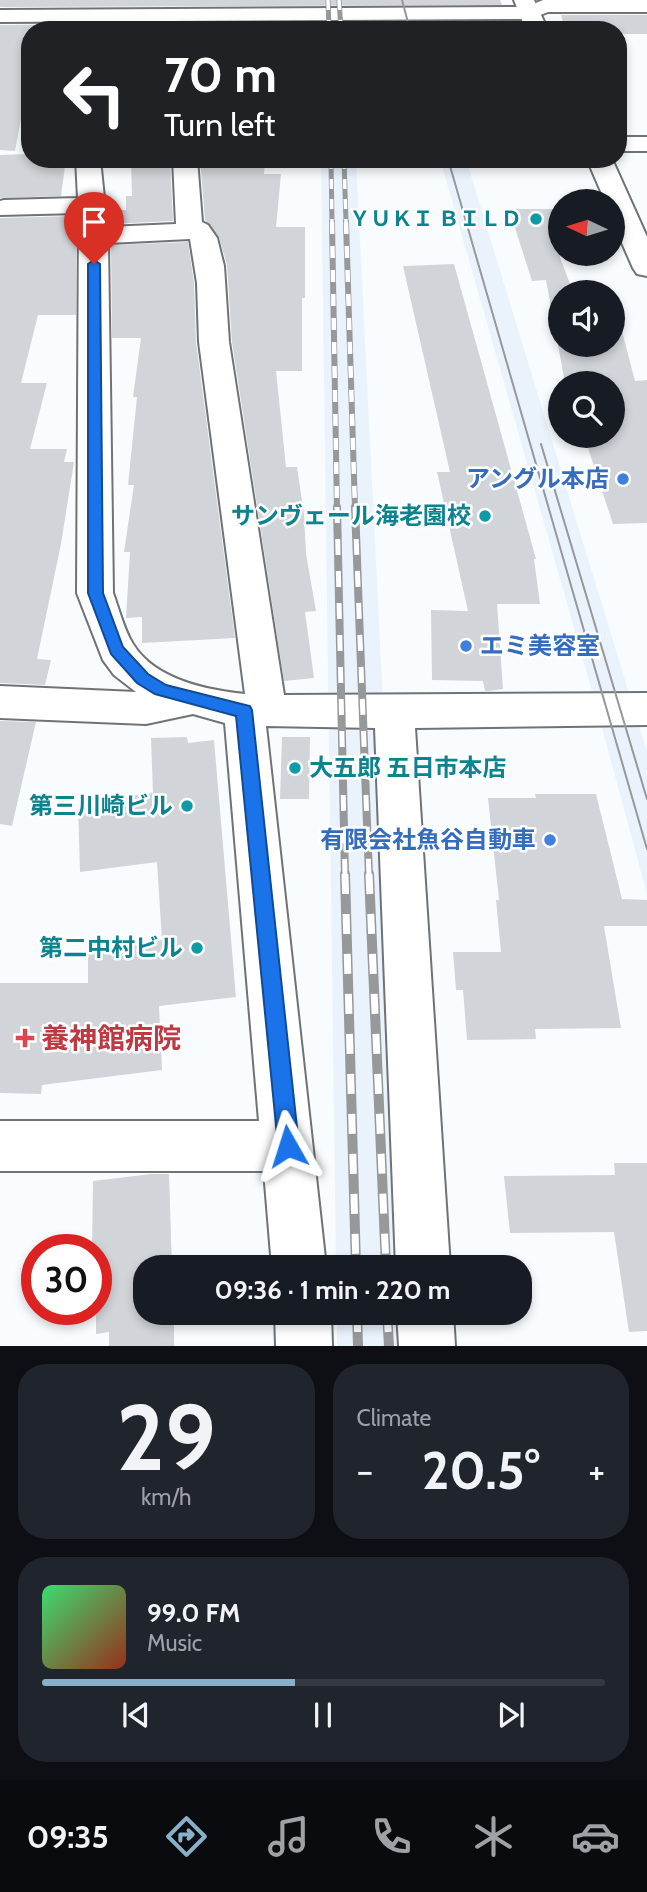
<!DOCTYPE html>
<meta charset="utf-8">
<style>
:root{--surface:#171b24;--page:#20242c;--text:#f1f3f6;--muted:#9ea1a6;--line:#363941;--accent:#8ab0c9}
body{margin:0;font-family:Cabin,"Noto Sans JP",sans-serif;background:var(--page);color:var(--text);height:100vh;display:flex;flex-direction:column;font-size:26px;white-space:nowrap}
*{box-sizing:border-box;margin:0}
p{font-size:23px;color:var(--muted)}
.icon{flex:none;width:38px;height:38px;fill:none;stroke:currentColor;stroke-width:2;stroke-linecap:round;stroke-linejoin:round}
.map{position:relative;height:1346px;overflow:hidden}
.panel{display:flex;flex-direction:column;gap:18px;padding:18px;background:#0d0f14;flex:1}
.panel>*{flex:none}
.banner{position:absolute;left:21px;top:21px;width:606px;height:147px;border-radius:28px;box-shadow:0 4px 10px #0003;background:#202124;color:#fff;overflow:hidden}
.needle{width:46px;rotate:274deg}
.fabs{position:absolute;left:548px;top:189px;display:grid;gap:14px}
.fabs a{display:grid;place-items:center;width:77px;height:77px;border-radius:50%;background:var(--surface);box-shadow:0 4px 10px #0003;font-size:35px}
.speed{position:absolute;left:21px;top:1234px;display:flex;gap:14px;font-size:35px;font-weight:700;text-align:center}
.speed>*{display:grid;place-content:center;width:91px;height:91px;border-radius:50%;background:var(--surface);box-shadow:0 4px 10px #0003;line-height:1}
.speed .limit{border:10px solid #d22;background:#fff;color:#111}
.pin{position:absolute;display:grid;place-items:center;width:60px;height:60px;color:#fff;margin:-72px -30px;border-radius:50% 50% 50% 0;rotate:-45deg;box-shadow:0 0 7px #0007}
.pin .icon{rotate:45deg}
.me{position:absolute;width:77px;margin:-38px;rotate:354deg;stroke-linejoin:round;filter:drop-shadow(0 0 5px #0008)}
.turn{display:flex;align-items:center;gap:24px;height:147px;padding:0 28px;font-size:32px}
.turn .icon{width:91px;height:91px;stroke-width:2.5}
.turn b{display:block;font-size:49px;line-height:60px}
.big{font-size:52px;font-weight:800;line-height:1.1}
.panel .card{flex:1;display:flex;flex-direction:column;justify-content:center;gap:10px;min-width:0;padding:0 24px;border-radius:28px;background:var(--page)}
.panel .dial{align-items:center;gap:0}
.dial b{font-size:91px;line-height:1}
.song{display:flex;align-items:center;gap:21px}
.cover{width:84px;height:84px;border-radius:10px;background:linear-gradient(135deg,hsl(140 70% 55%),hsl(10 70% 35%))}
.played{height:7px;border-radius:4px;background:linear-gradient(90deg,var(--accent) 45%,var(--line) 45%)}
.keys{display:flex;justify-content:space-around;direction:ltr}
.heat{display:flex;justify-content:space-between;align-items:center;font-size:38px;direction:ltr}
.panel .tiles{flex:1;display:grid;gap:18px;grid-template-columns:1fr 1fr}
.card:last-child{grid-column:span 2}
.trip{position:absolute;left:133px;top:1255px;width:399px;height:70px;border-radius:28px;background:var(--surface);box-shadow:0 4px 10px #0003;font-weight:800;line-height:70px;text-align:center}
.menu{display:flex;height:112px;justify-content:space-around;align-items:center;background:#090b0e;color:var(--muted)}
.menu .icon{width:49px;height:49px}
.menu .current{color:var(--accent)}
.menu b{font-size:32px;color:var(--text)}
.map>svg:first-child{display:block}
.built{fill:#eaf3fc}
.building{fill:#d1d4d8}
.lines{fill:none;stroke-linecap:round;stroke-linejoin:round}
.minor-casing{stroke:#707376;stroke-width:4}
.highway-casing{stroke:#707376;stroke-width:4}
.minor{fill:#fff;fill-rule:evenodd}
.highway{fill:#fff;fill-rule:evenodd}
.tram{stroke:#96989a;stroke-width:2}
.rail-far3-casing{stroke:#96989a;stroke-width:5}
.rail-far2-casing{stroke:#96989a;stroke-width:6}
.rail-far1-casing{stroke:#96989a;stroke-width:8}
.rail-casing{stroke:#96989a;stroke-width:10}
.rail-far3{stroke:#fff;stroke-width:3.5;stroke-dasharray:10;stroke-linecap:butt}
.rail-far2{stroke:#fff;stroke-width:4.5;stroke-dasharray:12;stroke-linecap:butt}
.rail-far1{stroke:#fff;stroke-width:5;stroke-dasharray:16;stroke-linecap:butt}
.rail{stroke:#fff;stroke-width:7;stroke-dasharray:20;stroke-linecap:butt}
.route{fill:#1a73e8;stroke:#114b97;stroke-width:2}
.culture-dot{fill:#0f9aa8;stroke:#fff;stroke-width:2.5}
.shop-dot{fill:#3f7fe0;stroke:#fff;stroke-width:2.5}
.health-dot{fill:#e0444e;stroke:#fff;stroke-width:2.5}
.labels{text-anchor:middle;stroke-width:5;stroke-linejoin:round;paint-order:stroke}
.far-culture-label{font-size:21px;font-weight:bold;fill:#0d838f;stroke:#fff;text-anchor:end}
.shop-label{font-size:24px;font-weight:bold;fill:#366cbe;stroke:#fff;text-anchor:end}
.culture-label{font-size:24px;font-weight:bold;fill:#0d838f;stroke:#fff;text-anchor:end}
.near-health-label{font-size:28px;font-weight:bold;fill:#be3a42;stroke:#fff;text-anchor:start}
</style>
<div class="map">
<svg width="647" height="1346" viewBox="0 0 647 1346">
<rect width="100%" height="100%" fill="#f9fcff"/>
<!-- built -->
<path class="built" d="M321,159H356L411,1267H336Z
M440,159H466L647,752V894L590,684Z
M337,1313H413L415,1346H337Z"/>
<!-- building -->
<path class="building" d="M0,0H500L502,5L0,7Z
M561,15H647V34H618V30H565Z
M509,22L512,30H30V87H27L15,151L0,150V25Z
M30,154V159H66L61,196L0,198V155Z
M131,159H170L173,221L109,224L108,210H126V196H132Z
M200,159L265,162L264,174H281L276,227H305V298H302V371H276L286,467H297L304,514L306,554L316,611L305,612L314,678L284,681L232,342L227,265L219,237L205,220Z
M509,209H560V257L573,292H560V345H612V320H619L635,381L647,380V523L613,524L584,436H612V383H565L546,280L532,281Z
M76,216V315H38L21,383H47L30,449H67L64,462H74L61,544L37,659L51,660L45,685L0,683V218Z
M188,242L194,283L196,342L235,638L142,643V617L126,618L130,552H124L134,485H128L137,397H133L141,338H112L111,245Z
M454,264L536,559H534L540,604H497L503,689L489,691H485L483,681L432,680L431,610L468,611L437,472H450L403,266Z
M0,721L36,722L12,826L0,824Z
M187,737L188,743L214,740L236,997L159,1006L162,1070L42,1085L41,1094L0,1093V983H88V948L162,940L157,862L80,872L78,802L153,793L151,738Z
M282,737H310L309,799H280Z
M535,794H596L622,899L647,900V926H604L621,1028L535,1029L536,1039L467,1040L463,990H456L453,952H501L496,900H499L488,798H536Z
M614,1163H647V1331L629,1332L614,1232L510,1233L504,1176L615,1175Z
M151,1174H169L172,1267H145V1312H174V1346H109V1332L96,1334V1250H92L93,1181Z"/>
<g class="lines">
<defs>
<path id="minor" d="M543,0H647V12H548L530,19L0,22V10L526,7Z
M618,137H647V151H618Z
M76,159H100L107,227L176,224L173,159H197L202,222L208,225L217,238L224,266L229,342L284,695L647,693V725L415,728L450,1267H396L375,728L266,726L326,1267H272L264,1171H0V1121H259L225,723L193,714L146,724L0,718V686L136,692L114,675L103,660L77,593L79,213L0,215V201L4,200L78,198ZM190,239L197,283L199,342L245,694C207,690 155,680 133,644C124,630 119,609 113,593L108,243Z
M275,1312H331L332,1346H276Z
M397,1312H453L455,1346H399Z"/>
<path id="highway" d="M514,0H534L548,30H526Z
M587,159H612L647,237V276L637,274L633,268L612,220V201H605Z"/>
</defs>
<!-- minor casing -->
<use href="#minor" class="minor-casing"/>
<!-- highway casing -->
<use href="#highway" class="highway-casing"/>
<!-- minor -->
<use href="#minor" class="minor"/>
<!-- highway -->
<use href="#highway" class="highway"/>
<!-- tram -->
<path class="tram" d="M402,0L410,30
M448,159L647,849
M541,444L647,799"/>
<defs>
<path id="rail-far3" d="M328,0L329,30
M339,0L341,30
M331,159L332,223
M344,159L346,223"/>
<path id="rail-far2" d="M332,222L337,509
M346,222L355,509"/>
<path id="rail-far1" d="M337,507L345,876
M355,507L369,876"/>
<path id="rail" d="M345,874L356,1267
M369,874L386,1267
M357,1312L358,1346
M387,1312L389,1346"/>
</defs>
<!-- rail-far3 casing -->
<use href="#rail-far3" class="rail-far3-casing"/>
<!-- rail-far2 casing -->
<use href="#rail-far2" class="rail-far2-casing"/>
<!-- rail-far1 casing -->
<use href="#rail-far1" class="rail-far1-casing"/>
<!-- rail casing -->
<use href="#rail" class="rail-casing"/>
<!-- rail-far3 -->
<use href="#rail-far3" class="rail-far3"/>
<!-- rail-far2 -->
<use href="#rail-far2" class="rail-far2"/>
<!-- rail-far1 -->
<use href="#rail-far1" class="rail-far1"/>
<!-- rail -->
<use href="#rail" class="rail"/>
</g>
<!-- route -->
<path class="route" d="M94,260L100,264L103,593L123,647L148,674L166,685L250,706L252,710L299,1146L296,1153L288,1156L281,1153L278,1146L236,716L155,694L137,683L111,654L88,593V264Z"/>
<!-- markers -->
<g class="culture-dot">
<circle cx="536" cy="219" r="7"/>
<circle cx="485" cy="516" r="7"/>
<circle cx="295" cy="768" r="7"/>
<circle cx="187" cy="806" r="7"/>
<circle cx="197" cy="948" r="7"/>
</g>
<g class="shop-dot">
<circle cx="623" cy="479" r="7"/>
<circle cx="466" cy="646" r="7"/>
<circle cx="550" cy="840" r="7"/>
</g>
<path class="health-dot" d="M21.5 1027.5h7v7h7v7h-7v7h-7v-7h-7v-7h7z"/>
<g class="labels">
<!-- far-culture labels -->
<g class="far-culture-label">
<text x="522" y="226">ＹＵＫＩ ＢＩＬＤ</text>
</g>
<!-- shop labels -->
<g class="shop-label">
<text x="609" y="487">アングル本店</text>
<text x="480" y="654" text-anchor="start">エミ美容室</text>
<text x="536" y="848">有限会社魚谷自動車</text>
</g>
<!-- culture labels -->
<g class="culture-label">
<text x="471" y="524">サンヴェール海老園校</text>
<text x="309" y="776" text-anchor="start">大五郎 五日市本店</text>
<text x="173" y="814">第三川崎ビル</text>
<text x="183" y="956">第二中村ビル</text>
</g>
<!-- near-health labels -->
<g class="near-health-label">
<text x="41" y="1048">養神館病院</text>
</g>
</g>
</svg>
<div class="fabs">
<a><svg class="needle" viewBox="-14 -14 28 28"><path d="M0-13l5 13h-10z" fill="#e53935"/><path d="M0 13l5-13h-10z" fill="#9ea1a6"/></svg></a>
<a><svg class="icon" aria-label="sound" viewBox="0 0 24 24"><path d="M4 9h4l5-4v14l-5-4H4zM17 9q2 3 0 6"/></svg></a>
<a><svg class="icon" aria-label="search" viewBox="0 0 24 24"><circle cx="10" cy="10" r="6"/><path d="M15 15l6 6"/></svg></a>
</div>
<div class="speed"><div class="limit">30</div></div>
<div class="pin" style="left:94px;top:264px;background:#d93025"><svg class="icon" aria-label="arrive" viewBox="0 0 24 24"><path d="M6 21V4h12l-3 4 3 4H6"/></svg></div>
<svg class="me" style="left:288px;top:1146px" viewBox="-20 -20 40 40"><path d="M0-17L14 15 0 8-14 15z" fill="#1a73e8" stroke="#fff" stroke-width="4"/></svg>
<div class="trip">09:36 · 1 min · 220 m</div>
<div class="banner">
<div class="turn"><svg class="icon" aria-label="left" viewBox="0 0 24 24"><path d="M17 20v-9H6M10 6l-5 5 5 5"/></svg><div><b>70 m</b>Turn left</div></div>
</div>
</div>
<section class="panel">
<div class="tiles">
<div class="card dial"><b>29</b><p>km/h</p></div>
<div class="card"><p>Climate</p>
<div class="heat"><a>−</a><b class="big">20.5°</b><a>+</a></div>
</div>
<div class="card">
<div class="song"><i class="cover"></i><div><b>99.0 FM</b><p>Music</p></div></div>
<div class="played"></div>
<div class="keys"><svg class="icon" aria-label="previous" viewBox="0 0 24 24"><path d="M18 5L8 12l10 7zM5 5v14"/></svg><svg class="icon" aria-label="pause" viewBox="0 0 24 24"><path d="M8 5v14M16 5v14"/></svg><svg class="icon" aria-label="next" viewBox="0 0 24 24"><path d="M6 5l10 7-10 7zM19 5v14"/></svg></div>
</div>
</div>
</section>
<nav class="menu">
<b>09:35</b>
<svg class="icon current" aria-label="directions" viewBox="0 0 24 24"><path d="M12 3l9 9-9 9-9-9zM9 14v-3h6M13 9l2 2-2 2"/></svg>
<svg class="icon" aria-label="music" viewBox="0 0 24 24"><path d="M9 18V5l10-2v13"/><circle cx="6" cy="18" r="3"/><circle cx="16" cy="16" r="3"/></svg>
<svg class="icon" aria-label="phone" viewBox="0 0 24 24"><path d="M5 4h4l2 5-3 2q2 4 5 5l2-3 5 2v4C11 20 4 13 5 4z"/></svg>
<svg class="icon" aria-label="climate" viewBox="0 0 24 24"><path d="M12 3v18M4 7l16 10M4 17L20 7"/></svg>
<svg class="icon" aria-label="car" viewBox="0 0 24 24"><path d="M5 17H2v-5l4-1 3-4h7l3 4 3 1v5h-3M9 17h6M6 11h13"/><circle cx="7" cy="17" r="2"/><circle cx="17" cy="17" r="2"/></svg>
</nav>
